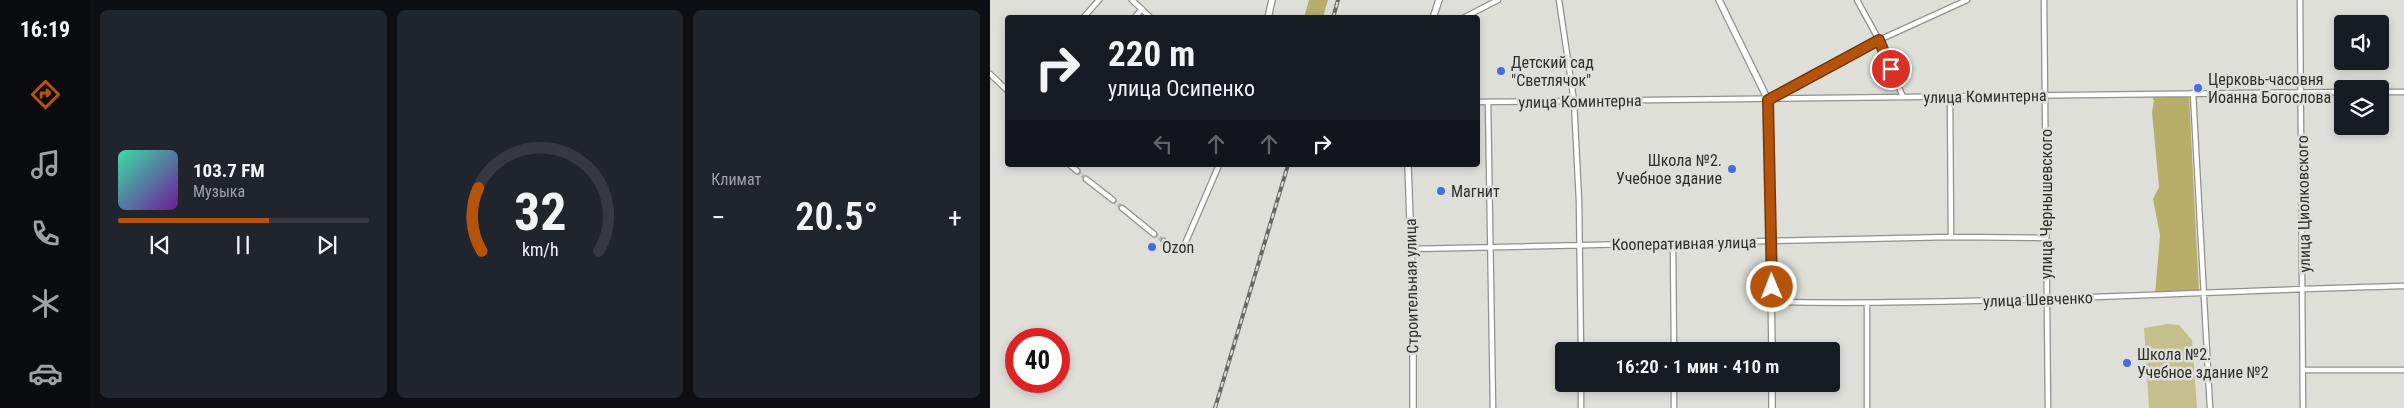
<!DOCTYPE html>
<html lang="ru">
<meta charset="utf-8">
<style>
:root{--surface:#171b24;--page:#20242c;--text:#f1f3f6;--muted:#9ea1a6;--line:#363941;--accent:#b45309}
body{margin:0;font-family:"Roboto Condensed",sans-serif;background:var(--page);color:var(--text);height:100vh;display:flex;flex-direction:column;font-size:19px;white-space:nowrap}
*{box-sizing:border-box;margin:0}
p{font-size:16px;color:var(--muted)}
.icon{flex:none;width:28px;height:28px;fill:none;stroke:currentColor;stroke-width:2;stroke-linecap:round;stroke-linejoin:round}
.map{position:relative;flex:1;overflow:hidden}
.details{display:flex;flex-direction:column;gap:10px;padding:10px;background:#0d0f14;width:900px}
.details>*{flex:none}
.hud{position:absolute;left:15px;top:15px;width:475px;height:152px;border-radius:5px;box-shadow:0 2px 8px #0003;background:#171b24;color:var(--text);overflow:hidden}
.controls{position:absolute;left:1344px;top:15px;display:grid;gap:10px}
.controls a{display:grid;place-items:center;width:55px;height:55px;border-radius:5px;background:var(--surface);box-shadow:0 2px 8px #0003;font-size:25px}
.speed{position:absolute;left:15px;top:328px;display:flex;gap:10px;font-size:25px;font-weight:700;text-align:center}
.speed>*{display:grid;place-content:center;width:65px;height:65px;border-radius:50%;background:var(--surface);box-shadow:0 2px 8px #0003;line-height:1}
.speed .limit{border:8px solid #d22;background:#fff;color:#111}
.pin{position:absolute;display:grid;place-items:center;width:42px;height:42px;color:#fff;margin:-21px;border:2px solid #fff;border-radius:50%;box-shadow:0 1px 5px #0007}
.me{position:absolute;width:55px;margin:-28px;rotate:359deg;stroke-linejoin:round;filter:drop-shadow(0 0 4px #0008)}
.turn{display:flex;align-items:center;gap:18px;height:105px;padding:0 20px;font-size:22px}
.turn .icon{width:65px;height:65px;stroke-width:2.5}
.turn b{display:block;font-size:35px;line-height:42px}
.lanes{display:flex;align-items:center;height:48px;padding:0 20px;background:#0003;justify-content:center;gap:25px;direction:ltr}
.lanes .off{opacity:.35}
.big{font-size:38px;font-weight:600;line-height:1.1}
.details .card{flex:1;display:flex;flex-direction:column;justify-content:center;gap:8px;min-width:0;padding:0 18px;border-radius:8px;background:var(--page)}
.details .dial{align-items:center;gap:0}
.dial svg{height:130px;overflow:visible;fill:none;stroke:var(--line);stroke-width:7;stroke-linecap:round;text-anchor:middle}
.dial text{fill:var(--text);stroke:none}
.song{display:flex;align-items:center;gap:15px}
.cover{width:60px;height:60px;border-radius:8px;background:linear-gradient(135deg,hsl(160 70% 55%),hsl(280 70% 35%))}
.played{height:5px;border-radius:2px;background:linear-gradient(90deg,var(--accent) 60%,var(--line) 60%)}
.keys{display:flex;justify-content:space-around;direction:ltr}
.heat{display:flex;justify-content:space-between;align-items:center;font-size:28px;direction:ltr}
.details .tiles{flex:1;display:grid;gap:10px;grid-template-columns:repeat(3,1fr)}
.trip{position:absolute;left:565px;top:342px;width:285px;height:50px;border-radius:5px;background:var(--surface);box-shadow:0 2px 8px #0003;font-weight:600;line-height:50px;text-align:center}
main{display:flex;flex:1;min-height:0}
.tab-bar{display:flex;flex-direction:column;width:90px;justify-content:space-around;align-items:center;background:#090b0e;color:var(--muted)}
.tab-bar .icon{width:35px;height:35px}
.tab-bar .active{color:var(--accent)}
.tab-bar b{font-size:22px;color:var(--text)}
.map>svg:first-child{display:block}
.green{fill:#c4bf8c}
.forest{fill:#b6ae69}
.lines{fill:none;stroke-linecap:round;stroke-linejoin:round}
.minor-tunnel{stroke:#bcbcb7;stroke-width:4.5;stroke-dasharray:4.5 2;stroke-linecap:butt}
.minor-casing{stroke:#91918c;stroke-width:7}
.tertiary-casing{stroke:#91918c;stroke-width:8}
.minor{stroke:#fff;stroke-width:4.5}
.tertiary{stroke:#fff;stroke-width:5.5}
.rail-casing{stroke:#676764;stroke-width:4}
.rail{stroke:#dfdfda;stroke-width:2;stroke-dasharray:5.5;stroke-linecap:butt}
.route-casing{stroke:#753606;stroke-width:12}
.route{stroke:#b45309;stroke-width:9}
.poi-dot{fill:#456ddf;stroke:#dfdfda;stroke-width:2}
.labels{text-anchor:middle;stroke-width:5;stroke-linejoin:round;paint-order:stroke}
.poi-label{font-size:16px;fill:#2e2e2c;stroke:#dfdfda;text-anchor:start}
.street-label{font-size:16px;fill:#2e2e2c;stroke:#dfdfda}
</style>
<main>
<nav class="tab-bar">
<b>16:19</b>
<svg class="icon active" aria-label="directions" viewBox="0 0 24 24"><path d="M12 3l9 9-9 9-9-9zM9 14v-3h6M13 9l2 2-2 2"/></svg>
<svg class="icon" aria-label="music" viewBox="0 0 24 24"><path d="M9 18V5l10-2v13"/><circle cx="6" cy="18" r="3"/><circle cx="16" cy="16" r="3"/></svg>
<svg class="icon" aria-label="phone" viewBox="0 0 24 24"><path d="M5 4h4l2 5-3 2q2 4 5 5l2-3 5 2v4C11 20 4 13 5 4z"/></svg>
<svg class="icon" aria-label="climate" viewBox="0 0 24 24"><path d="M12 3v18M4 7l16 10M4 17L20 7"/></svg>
<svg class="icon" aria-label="car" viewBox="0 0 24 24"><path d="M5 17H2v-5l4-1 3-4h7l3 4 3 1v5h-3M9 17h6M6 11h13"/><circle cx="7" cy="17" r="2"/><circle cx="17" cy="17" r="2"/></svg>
</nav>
<section class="details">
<div class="tiles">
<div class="card">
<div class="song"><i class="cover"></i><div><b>103.7 FM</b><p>Музыка</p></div></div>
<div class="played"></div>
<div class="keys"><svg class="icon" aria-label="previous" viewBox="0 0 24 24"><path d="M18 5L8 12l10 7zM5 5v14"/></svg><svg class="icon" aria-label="pause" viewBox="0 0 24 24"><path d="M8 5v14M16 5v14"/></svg><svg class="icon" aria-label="next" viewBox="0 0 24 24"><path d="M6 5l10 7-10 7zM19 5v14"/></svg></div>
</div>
<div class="card dial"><svg viewBox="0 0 100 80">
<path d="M14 69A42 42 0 1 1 86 69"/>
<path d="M14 69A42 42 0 0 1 12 30" stroke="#b45309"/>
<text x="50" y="56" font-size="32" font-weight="700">32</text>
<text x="50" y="72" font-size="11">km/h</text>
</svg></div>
<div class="card"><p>Климат</p>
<div class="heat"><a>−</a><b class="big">20.5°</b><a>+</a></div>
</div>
</div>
</section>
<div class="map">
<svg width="1414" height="408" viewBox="0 0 1414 408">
<rect width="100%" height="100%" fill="#dfdfda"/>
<!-- green -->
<path class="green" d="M1178,324L1189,325L1202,340L1207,408H1159L1154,328Z"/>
<!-- forest -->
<path class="forest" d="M319,0H338L333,17H314Z
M1161,94L1199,95L1209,292L1165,295L1170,235L1163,199L1169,187L1162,112L1164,101Z"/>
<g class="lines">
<!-- minor-tunnel -->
<path class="minor-tunnel" d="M87,171L96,179
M123,200L132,208
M164,234L174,241"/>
<defs>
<path id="minor" d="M142,0L161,18
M569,0L584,101L589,201L591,351
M867,0L889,40L913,97
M1054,0L1058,408
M1310,0L1313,408
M93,18L109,0
M144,18L152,9
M473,18L508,0
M0,74L18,91
M1390,92H1414
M1203,93L1220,408
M960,97L961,237
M780,99L889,40L977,0
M488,102L1352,92
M498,102L503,408
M80,165L87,171
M96,179L123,200
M132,208L164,234
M174,241L183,248L194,246L229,165
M683,244L684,351
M421,249L961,237L1056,238
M782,302C993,306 1203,291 1414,286
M1314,370H1414
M591,384V408
M684,384V408
M877,408V304"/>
<path id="tertiary" d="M729,0L778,100L782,351
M278,18L282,0
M443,18L449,0
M418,165L423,302V408
M782,384V408"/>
</defs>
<!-- minor casing -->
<use href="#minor" class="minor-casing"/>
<!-- tertiary casing -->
<use href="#tertiary" class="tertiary-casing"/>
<!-- minor -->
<use href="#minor" class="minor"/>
<!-- tertiary -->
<use href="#tertiary" class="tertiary"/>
<defs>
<path id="rail" d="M343,18L348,0
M225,408L298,165"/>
</defs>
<!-- rail casing -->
<use href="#rail" class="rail-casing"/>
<!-- rail -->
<use href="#rail" class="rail"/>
</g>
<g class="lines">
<defs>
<path id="route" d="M782,287L778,100L889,40L901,69"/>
</defs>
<!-- route casing -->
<use href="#route" class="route-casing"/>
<!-- route -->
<use href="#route" class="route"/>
</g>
<!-- markers -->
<g class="poi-dot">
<circle cx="511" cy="71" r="5"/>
<circle cx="1208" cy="88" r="5"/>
<circle cx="742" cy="169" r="5"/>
<circle cx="451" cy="191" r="5"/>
<circle cx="162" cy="247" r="5"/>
<circle cx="1137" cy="363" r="5"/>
</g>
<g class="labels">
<!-- poi labels -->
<g class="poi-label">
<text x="521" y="68">Детский сад<tspan x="521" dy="18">"Светлячок"</tspan></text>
<text x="1218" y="85">Церковь-часовня<tspan x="1218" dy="18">Иоанна Богослова</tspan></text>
<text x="732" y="166" text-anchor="end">Школа №2.<tspan x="732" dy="18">Учебное здание</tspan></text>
<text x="461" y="197">Магнит</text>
<text x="172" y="253">Ozon</text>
<text x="1147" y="360">Школа №2.<tspan x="1147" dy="18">Учебное здание №2</tspan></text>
</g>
<!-- street labels -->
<g class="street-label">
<text transform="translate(995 96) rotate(-1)" y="6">улица Коминтерна</text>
<text transform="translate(590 101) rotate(-1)" y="6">улица Коминтерна</text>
<text transform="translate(1056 204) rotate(-90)" y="6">улица Чернышевского</text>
<text transform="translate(1313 204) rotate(-91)" y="6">улица Циолковского</text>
<text transform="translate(694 243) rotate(-1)" y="6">Кооперативная улица</text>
<text transform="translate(421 286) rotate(-91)" y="6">Строительная улица</text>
<text transform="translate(1048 299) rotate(-2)" y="6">улица Шевченко</text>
</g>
</g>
</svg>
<div class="controls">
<a><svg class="icon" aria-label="sound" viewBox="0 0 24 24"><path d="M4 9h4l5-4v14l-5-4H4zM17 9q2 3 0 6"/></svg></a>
<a><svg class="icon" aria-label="layers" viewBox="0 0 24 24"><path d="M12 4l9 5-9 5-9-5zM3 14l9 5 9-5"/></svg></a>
</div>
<div class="speed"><div class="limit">40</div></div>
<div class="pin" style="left:901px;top:69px;background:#d93025"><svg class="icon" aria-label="arrive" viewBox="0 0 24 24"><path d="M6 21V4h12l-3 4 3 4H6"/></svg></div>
<svg class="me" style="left:782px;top:287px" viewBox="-20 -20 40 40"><circle r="17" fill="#b45309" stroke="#fff" stroke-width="3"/><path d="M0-11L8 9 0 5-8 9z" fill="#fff"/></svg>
<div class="trip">16:20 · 1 мин · 410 m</div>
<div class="hud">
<div class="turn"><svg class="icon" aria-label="right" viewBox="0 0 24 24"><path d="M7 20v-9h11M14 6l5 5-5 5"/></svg><div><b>220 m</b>улица Осипенко</div></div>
<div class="lanes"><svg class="icon off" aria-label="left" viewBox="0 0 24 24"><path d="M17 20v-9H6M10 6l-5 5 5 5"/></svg><svg class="icon off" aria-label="ahead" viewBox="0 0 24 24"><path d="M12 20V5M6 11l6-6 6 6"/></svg><svg class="icon off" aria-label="ahead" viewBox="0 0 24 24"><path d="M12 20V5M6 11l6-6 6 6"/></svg><svg class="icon" aria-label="right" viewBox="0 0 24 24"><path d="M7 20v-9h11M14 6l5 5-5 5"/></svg></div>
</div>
</div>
</main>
